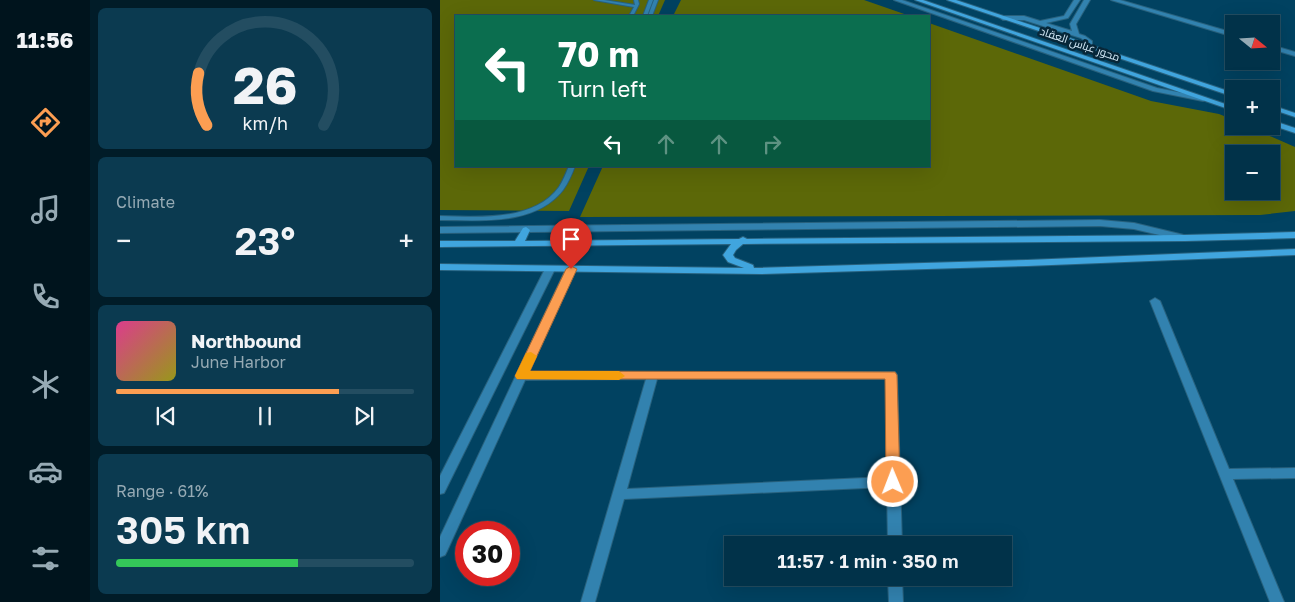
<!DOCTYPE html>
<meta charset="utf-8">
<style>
:root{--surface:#013249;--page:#0b3a50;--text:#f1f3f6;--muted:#96aab4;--line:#234d61;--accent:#fc9e52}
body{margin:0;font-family:"Golos Text",Cairo,sans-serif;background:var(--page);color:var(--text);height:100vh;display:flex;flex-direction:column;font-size:19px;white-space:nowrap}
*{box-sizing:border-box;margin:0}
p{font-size:16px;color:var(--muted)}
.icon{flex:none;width:28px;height:28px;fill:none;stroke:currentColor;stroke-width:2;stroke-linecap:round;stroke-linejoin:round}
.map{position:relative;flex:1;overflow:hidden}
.side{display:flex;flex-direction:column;gap:8px;padding:8px;background:#011c28;width:350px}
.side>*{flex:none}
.banner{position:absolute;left:15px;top:15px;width:475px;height:152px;border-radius:0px;box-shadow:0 5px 20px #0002,0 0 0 1px var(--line);background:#0b6e4f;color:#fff;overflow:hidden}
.needle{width:32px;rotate:108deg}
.controls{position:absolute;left:785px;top:15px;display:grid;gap:10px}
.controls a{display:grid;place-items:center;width:55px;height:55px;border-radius:0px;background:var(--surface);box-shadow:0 5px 20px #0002,0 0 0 1px var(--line);font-size:25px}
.speed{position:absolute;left:15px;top:521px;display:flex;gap:10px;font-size:25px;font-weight:700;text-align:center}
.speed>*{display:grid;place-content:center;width:65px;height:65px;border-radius:50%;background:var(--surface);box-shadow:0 5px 20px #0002,0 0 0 1px var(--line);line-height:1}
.speed .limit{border:8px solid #d22;background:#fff;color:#111}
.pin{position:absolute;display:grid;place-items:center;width:42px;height:42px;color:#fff;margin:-51px -21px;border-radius:50% 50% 50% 0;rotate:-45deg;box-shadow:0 0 5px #0007}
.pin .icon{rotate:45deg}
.me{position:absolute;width:55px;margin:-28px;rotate:359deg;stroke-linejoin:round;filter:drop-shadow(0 0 4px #0008)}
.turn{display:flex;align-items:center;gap:18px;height:105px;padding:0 20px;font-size:22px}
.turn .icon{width:65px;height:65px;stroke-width:2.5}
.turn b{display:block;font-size:35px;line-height:42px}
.lanes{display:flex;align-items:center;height:48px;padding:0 20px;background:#0003;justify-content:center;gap:25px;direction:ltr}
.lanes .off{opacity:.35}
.big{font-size:38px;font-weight:600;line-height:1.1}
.side .widget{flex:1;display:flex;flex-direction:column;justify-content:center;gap:8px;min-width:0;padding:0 18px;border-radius:8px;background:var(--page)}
.side .dial{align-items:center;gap:0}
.dial svg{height:130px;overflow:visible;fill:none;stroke:var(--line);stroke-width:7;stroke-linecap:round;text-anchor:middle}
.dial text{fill:var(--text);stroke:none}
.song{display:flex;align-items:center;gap:15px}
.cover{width:60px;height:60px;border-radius:8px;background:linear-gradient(135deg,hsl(330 70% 55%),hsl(60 70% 35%))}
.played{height:5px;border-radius:2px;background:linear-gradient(90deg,var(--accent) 75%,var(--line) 75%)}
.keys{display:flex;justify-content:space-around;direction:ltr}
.heat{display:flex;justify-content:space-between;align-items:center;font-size:28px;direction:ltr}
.charge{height:8px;border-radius:4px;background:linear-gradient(90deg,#34c759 61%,var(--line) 0)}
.trip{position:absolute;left:284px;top:536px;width:288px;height:50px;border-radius:0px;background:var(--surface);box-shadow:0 5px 20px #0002,0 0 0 1px var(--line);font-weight:600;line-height:50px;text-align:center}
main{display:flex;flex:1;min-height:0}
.menu{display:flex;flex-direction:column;width:90px;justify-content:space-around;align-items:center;background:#00141d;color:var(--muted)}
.menu .icon{width:35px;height:35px}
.menu .selected{color:var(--accent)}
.menu b{font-size:22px;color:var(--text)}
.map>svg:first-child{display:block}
.green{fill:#5c6808;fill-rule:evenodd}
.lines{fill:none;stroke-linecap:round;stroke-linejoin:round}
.service-casing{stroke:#28617d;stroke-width:2}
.minor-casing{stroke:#28617d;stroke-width:2}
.tertiary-casing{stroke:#28617d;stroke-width:2}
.secondary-casing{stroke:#28617d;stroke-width:2}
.service{fill:#3282af;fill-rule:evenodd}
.minor{fill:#3282af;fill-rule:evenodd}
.tertiary{fill:#3282af;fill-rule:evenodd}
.secondary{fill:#40a5de;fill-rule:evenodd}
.route{fill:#fc9e52;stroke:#a46735}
.slow{fill:#f59e0b}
.labels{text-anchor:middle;stroke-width:5;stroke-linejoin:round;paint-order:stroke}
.far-street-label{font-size:11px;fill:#d8edfb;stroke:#072739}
</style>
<main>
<nav class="menu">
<b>11:56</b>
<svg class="icon selected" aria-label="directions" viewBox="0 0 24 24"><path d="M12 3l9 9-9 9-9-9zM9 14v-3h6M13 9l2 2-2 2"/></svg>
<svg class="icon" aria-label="music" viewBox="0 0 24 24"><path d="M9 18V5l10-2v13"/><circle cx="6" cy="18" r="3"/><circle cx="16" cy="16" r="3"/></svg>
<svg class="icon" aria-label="phone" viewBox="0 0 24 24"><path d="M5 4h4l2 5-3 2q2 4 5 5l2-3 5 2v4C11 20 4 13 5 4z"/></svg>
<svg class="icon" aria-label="climate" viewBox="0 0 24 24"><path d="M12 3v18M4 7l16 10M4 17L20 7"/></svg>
<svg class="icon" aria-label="car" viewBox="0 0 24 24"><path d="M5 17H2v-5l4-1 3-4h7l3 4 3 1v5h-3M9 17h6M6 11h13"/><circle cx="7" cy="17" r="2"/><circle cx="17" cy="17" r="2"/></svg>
<svg class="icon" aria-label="filters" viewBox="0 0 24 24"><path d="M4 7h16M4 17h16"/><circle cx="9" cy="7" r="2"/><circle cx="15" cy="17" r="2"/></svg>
</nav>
<section class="side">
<div class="widget dial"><svg viewBox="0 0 100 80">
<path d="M14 69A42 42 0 1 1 86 69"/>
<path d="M14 69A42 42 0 0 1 9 37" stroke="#fc9e52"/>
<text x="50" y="56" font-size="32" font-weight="700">26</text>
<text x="50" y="72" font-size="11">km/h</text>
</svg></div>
<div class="widget"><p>Climate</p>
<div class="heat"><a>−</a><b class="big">23°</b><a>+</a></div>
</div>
<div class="widget">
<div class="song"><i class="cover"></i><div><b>Northbound</b><p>June Harbor</p></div></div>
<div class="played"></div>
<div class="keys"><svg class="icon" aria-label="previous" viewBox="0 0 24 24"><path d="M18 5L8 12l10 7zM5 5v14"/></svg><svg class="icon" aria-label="pause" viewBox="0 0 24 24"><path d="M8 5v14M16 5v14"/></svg><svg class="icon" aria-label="next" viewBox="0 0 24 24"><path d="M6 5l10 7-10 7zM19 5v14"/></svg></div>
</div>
<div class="widget"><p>Range · 61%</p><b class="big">305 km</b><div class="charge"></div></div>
</section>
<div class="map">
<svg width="855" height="602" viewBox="0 0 855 602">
<rect width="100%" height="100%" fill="#014261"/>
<!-- green -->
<path class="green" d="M0,0H225L218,16H16V166H149L129,211L0,210Z
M241,0H424L470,16H233Z
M489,23L711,101L779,114L794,120V126H807L855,147V211L820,215L140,217L163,166H489ZM794,154H831V191H794Z"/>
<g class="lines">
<defs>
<path id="service" d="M154,0H164L195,5L194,0H198L199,4L193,16H189L194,7Z
M209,0H213L207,16H203Z
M214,0H218L212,16H208Z
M129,166H135C132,174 128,183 123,190C95,226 40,220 0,220V216C37,217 94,222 119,187C123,181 126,173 129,166Z"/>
<path id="minor" d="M454,0H462L717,88L763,97L767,99L763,101L713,91Z
M634,0H640L628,18L606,23L632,31L630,24L644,0H650L636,24L639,34L645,36L652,41V48H648L646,42L641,38L584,20H563L560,18L563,16H584L600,21L624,16Z
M671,0H680L794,33V37Z
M831,45L855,52V56L831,49Z
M110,266L115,269L6,489L4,493L0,494V476L105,269Z
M131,266L136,269L89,372H455L457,375L462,545H448L447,487L184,499L155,602H141L206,379L85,380L7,551L5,555L0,557V537L126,269ZM217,379H446L447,477L187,489Z
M715,298L720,301L789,469L855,468V478L793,479L844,602H830L710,301Z
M448,578H462L463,602H449Z"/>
<path id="tertiary" d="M660,220L694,223L748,236L750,238L745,241L694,229L660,226L0,233V227Z"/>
<path id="secondary" d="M475,0H483L794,107V111Z
M507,0H516L794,93V97Z
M831,105L855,113V117L831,109Z
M831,120L855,128V133L831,125Z
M86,227L90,230L85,241L299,239L303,237L307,239L745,235L855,232V238L745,241L303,244L296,250L293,255L295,258L313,265L314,268L587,260L855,249V255L587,266L321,274L0,270V264L304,268L288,262L283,255L291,244L0,247V241H75L83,228Z"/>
</defs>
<!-- service casing -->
<use href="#service" class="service-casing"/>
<!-- minor casing -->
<use href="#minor" class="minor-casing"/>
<!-- tertiary casing -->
<use href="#tertiary" class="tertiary-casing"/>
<!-- secondary casing -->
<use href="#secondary" class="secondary-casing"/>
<!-- service -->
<use href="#service" class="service"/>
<!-- minor -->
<use href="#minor" class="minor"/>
<!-- tertiary -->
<use href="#tertiary" class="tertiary"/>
<!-- secondary -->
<use href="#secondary" class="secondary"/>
</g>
<!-- route -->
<path class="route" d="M131,266L137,269L90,371L455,372L457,375L460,482L458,486L453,488L448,486L446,482L445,379H77L75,376L126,269Z"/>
<!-- slow -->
<path class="slow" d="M91,352L97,356L90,371H179L185,376L179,380L77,379L75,376L86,353Z"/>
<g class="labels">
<!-- far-street labels -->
<g class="far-street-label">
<text transform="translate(640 44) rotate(19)" y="4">محور عباس العقاد</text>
</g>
</g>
</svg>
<div class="controls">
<a><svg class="needle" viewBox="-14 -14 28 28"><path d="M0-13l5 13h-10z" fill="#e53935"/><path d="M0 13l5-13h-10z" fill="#96aab4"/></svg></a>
<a>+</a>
<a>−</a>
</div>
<div class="speed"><div class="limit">30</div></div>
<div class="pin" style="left:131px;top:269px;background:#d93025"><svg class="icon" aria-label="arrive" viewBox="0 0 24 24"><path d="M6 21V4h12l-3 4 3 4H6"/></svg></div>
<svg class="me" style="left:453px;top:482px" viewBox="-20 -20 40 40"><circle r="17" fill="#fc9e52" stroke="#fff" stroke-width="3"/><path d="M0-11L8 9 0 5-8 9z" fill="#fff"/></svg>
<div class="trip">11:57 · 1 min · 350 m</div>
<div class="banner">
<div class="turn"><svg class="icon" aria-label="left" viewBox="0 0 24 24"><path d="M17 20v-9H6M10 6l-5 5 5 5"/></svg><div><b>70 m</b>Turn left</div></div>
<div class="lanes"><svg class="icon" aria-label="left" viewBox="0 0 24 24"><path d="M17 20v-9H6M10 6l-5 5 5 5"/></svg><svg class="icon off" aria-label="ahead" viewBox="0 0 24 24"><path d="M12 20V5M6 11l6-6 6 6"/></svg><svg class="icon off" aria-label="ahead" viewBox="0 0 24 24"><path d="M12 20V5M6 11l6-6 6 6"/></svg><svg class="icon off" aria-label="right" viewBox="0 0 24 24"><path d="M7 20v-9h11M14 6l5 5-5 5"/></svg></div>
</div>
</div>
</main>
